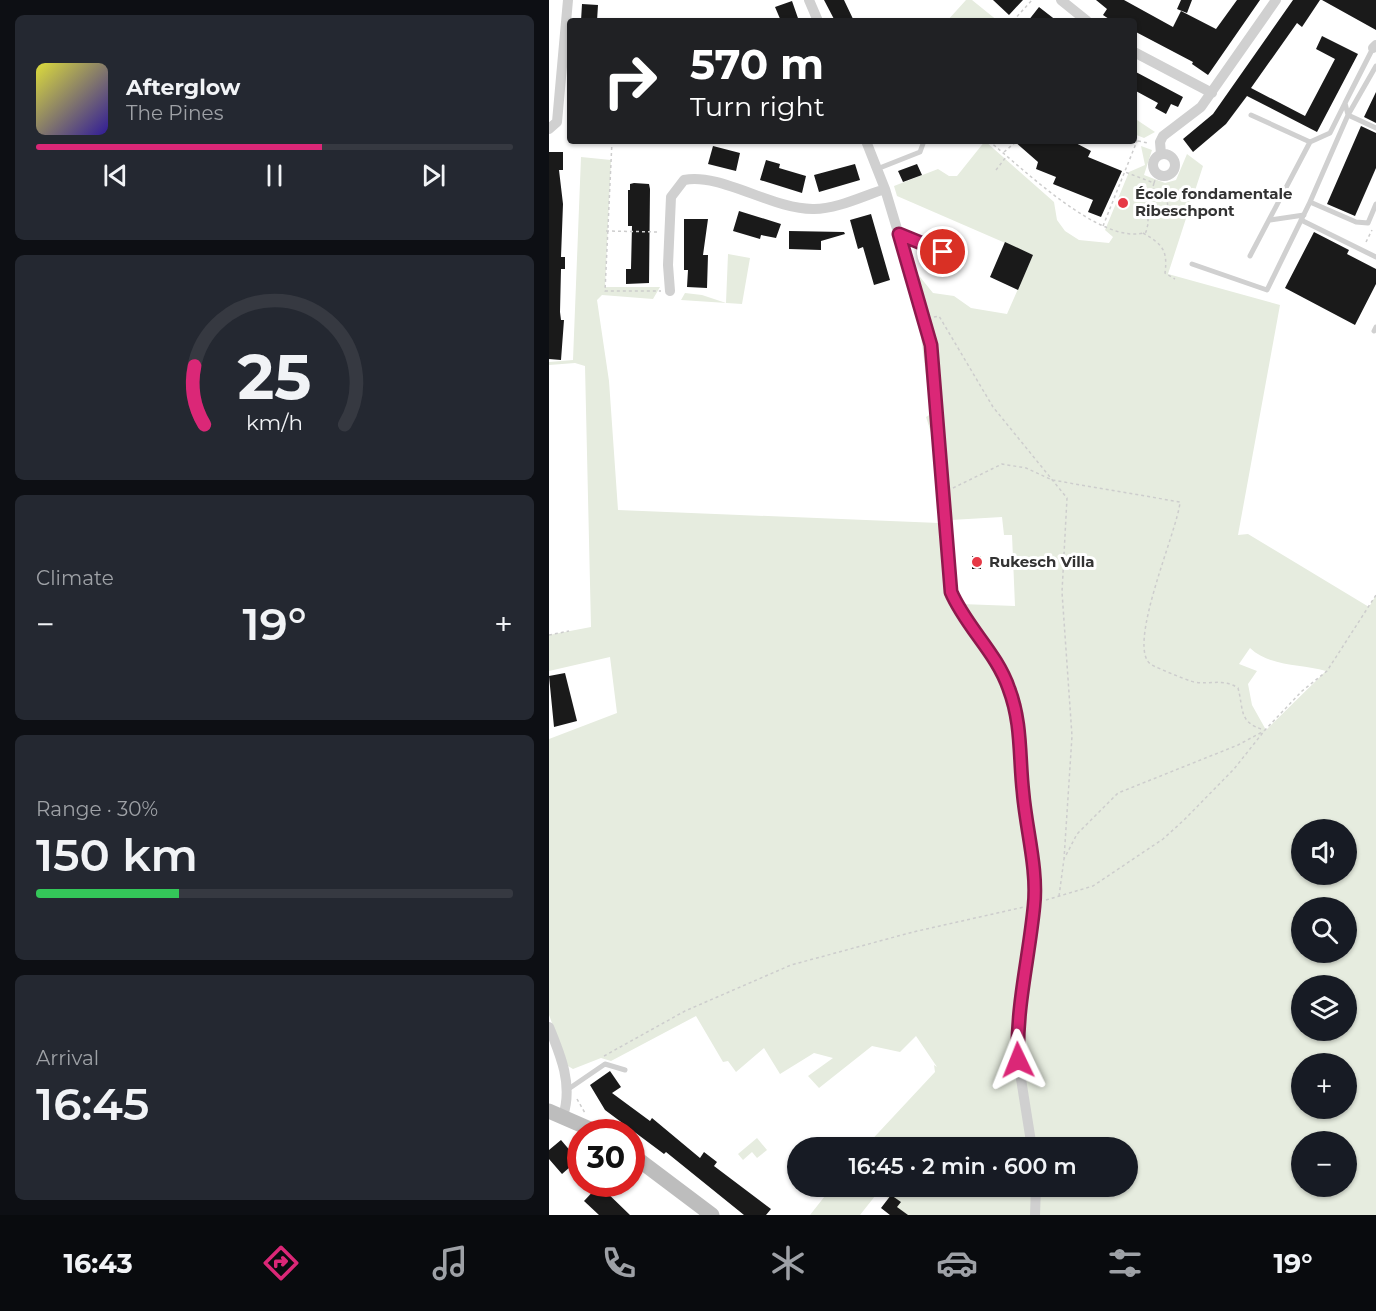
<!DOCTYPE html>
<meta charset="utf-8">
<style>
:root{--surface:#171b24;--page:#242831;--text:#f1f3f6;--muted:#9ea1a6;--line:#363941;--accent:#db2777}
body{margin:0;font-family:Montserrat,sans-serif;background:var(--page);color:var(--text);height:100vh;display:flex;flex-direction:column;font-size:22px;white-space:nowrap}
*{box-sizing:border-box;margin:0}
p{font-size:20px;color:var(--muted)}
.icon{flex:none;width:33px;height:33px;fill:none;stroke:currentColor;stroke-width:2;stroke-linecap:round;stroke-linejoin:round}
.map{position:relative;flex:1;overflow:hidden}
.panel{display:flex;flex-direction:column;gap:15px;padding:15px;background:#0d0f14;width:549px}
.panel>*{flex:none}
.hud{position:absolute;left:18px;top:18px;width:570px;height:126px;border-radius:6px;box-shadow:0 2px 4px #0004;background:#202124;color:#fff;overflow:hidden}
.buttons{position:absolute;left:742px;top:819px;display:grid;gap:12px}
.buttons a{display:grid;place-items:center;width:66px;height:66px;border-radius:50%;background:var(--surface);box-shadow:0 2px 4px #0004;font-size:30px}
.speed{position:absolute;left:18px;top:1119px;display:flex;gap:12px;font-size:30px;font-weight:700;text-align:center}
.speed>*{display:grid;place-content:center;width:78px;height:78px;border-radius:50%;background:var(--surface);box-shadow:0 2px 4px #0004;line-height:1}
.speed .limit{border:9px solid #d22;background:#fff;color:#111}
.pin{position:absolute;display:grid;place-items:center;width:51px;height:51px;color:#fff;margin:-26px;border:3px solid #fff;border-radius:50%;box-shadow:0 2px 6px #0007}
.me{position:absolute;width:66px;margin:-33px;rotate:358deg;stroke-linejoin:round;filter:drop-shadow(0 0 4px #0008)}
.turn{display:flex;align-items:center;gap:21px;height:126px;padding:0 24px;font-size:27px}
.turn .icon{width:78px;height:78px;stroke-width:2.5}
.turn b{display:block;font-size:42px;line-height:51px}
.big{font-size:45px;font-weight:600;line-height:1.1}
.panel .card{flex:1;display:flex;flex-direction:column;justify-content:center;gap:9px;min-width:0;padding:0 21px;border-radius:9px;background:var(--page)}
.panel .dial{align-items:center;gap:0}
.dial svg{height:156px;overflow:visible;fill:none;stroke:var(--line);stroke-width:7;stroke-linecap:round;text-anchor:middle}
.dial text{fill:var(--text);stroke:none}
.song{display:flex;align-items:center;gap:18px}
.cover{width:72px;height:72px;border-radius:9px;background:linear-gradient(135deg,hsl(60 70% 55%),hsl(250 70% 35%))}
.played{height:6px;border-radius:3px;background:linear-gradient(90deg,var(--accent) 60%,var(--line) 60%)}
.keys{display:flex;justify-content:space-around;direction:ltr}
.heat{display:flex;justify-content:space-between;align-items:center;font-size:33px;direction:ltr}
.charge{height:9px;border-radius:4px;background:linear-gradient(90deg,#34c759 30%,var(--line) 0)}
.trip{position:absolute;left:238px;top:1137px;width:351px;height:60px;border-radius:30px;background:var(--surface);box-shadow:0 2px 4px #0004;font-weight:600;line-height:60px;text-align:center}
.dock{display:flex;height:96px;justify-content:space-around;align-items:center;background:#090b0e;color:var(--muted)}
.dock .icon{width:42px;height:42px}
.dock .selected{color:var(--accent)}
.dock b{font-size:27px;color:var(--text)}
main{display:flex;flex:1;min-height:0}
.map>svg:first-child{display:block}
.green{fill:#e6ecdf;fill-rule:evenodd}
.building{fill:#1a1a1a}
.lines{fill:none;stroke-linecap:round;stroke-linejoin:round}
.path{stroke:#cdcdcd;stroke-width:1.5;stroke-dasharray:3 3;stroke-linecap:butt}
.lane{stroke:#d0d0d0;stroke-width:5}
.street{stroke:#d0d0d0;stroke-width:10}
.secondary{stroke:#bdbdbd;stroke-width:15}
.route-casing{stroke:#8e194d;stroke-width:15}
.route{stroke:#db2777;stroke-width:10}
.poi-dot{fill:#e63946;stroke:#fff;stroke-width:2}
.labels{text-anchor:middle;stroke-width:6;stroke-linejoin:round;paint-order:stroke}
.poi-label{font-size:15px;font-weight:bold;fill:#333;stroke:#fff;text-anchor:start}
</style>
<main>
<section class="panel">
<div class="card">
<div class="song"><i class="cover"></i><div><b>Afterglow</b><p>The Pines</p></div></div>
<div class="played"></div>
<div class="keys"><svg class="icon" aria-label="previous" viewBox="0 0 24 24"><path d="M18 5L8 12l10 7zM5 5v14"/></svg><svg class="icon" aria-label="pause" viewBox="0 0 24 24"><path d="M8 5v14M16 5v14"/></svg><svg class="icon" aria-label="next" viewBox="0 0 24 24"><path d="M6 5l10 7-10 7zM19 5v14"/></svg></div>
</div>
<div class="card dial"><svg viewBox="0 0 100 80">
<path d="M14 69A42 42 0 1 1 86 69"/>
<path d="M14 69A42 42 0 0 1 9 39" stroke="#db2777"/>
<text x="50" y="56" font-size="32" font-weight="700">25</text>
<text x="50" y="72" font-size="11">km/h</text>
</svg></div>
<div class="card"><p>Climate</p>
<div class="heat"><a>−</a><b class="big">19°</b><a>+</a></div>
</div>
<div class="card"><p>Range · 30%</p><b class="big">150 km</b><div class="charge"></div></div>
<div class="card"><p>Arrival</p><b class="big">16:45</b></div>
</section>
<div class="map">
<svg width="827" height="1215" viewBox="0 0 827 1215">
<rect width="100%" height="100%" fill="#fff"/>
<!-- green -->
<path class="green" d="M417,0H423L449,21H398Z
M585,118L606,132L595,138L585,134Z
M436,141L505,202L508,220L516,231L530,240L560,243L564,237L556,230L580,172L596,165L592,146L603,150L595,175L616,183L627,180L638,154L654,166L619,274L731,305L689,535L699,534L820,607L827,595V1215H342V1195L339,1198L330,1191L311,1215H261L283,1187L579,1186V1148L483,1147L473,1074L470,1028L481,905L467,990L464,1034L481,1147H316L386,1072L385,1065L388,1067L367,1036L351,1052L323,1046L270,1088L259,1076L284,1058L265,1053L231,1074L215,1048L187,1072L179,1061L174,1062L147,1016L62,1061L52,1058L24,1069L19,1066L0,1015V739L68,713L61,657L0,671V635L42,627L36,366L26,363L0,365V362L24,360L32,157L62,160L56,287H111L104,299L53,295L48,300L60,381L69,510L390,523L385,442L377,417L382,414L363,267L384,293L405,296L422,308L458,314L484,255L348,196L345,186L389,169L400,176H408ZM453,517L455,535H463L466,606L412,604C400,577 402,549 402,520ZM701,648C721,667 752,664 777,671L717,730L703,705L699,684L708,671L690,664ZM753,830H798V874H753ZM753,908H798V952H753ZM753,986H798V1030H753ZM753,1064H798V1108H753ZM753,1142H798V1186H753Z
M179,254L201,258L193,304L132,300L136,293L153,295L177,303Z
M208,1138L218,1150L208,1158L203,1152L194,1160L189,1154Z"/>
<!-- building -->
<path class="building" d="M275,0H295L305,21H286Z
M444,0H474L460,15Z
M547,0H575L624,27L632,11L667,29L688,0H711L659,75L643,64L644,62L585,31V21H563L554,15L558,9Z
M632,0H643L638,13L628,9Z
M744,0H771L753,27L748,23L702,88L756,116L786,59L767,49L773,36L809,54L768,132L698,96L677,124L644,152L634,139L664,114Z
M773,0H827V30Z
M243,1L250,21H232L226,7Z
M33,4L49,5L48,21H32Z
M490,7L508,21H479Z
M585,71L634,97L629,107L622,104L617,114L606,108L609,103L585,90Z
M827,92V123L815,117Z
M812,126L827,133V168L806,216L778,204Z
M465,141H523L542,151L539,157L573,171L552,217L539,212L544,200L504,184L507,177L487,169L489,162Z
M164,146L191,153L187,171L159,164Z
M0,152H14V170H10L14,204L12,257H16V269H12L11,312L12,320H15L12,360L0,359Z
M217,160L231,164L230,168L257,176L253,193L211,180Z
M306,164L311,180L270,192L265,175Z
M368,164L373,175L354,182L349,171Z
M85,183L100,184L101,189L100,283L77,284V269H82L83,226H79V190H81V184Z
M190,211L232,224L227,238L212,235L211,239L184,231Z
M322,214L341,280L325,285L314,247L309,249L301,220Z
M135,219H159L154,255H159L158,288L138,287L139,270H135Z
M240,231L295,232L296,234L272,241V250L240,249Z
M765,232L800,250L798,254L827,269V284L806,325L736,288Z
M456,242L484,255L469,290L441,277Z
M423,556H432V569H423Z
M16,673L28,721L5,727L0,676Z
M61,1071L72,1087L63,1093L101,1121L103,1118L151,1158L155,1152L168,1162L165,1166L222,1209L217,1215H195L117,1152L115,1154L56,1110L41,1085Z
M12,1140L29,1160L13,1174L0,1159V1150Z
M50,1185L81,1215H50L35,1201Z
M342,1195L352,1202L348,1207L359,1215H341L332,1208Z"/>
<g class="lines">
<!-- path -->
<path class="path" d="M464,21L483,0
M63,141L56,291H112
M440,141C472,167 555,248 597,232L599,224V204L605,183L576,172
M589,141L599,143
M455,152L468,141
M447,170L457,157
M605,183L608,174
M603,189L617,193L619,207
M554,226L588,141L585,140
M57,231L111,232
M594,233C613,244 619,250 616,273L626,279
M817,242L823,230
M385,317L390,316L444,407L518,498L513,592L523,736L515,859
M404,488L453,464L477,468L503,480L631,502C629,530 575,650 603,665C608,668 640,681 645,682C662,685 674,678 689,688C695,710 689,722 715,730
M0,635L20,631
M510,896L515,859L528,834L569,793L689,745L715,731
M497,900L544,886L614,839L635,820L685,769L716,730L753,691L778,671L827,595
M55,1056L136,1011L242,965L364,932L475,907
M28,1099L36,1113"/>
<!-- lane -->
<path class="lane" d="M827,66L799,115L827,128
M702,115L761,142L781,133L796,103
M328,169L371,152L375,141
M761,202L807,222L819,223L827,204
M721,220L755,215
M752,220L827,257
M351,234L394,253
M701,256L761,142
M643,264L718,290L761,202L799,115L796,103L824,48
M825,331L827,327
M18,1090L56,1064L76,1070"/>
<!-- street -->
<path class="street" d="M260,0L269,21
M512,0L538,21
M824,48L827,45
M585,52L663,93
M0,129L8,122L19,0
M317,141L336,189L383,345L402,592L414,617L446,661L460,687L470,723L474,792L486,904L468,1028L469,1060L483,1148
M604 165a11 11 0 1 1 22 0a11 11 0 1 1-22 0Z
M612,154L611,142L614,136L652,107L727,0
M121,291L119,265L122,197L135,180C171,172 224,210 265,209C288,209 314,196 336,189
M0,1027C12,1056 24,1085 14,1116
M486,1215L487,1186"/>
<!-- secondary -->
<path class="secondary" d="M0,1111L48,1132
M82,1154L163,1215"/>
</g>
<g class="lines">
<defs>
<path id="route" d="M394,252L350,234L382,345L402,592C417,627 448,653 460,689C473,723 470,757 474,792C477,829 489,869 485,906C480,958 467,1007 469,1060"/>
</defs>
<!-- route casing -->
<use href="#route" class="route-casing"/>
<!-- route -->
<use href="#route" class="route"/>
</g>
<!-- markers -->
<g class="poi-dot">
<circle cx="574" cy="203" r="6"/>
<circle cx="428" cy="562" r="6"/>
</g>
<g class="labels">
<!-- poi labels -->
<g class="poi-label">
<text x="586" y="199">École fondamentale<tspan x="586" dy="17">Ribeschpont</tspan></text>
<text x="440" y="567">Rukesch Villa</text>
</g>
</g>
</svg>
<div class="buttons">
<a><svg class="icon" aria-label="sound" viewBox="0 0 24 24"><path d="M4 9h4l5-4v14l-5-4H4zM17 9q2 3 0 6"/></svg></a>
<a><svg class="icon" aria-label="search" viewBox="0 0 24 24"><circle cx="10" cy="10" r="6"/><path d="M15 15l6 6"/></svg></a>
<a><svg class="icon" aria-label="layers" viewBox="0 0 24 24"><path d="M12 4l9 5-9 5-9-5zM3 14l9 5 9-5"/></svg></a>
<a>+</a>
<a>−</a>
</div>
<div class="speed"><div class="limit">30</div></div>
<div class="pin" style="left:394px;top:252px;background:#d93025"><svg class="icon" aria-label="arrive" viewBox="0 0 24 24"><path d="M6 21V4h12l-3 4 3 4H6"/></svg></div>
<svg class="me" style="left:469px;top:1060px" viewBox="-20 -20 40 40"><path d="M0-17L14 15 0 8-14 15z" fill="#db2777" stroke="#fff" stroke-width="4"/></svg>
<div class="trip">16:45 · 2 min · 600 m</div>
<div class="hud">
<div class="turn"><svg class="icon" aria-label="right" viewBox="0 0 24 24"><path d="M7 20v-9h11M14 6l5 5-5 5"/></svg><div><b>570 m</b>Turn right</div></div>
</div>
</div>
</main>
<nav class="dock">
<b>16:43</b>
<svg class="icon selected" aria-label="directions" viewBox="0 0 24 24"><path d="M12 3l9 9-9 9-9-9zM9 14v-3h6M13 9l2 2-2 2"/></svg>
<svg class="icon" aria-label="music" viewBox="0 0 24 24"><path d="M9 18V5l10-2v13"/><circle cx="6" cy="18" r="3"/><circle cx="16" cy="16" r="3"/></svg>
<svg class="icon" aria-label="phone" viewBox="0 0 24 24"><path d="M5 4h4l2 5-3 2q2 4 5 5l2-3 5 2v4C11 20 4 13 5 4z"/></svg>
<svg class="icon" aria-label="climate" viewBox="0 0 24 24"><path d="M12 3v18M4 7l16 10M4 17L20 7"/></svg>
<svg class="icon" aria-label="car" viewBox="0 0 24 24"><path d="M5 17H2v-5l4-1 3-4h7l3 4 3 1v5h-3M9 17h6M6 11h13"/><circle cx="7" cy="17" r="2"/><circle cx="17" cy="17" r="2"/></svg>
<svg class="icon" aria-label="filters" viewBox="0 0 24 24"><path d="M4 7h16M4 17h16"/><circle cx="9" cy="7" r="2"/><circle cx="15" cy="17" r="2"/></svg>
<b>19°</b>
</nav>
